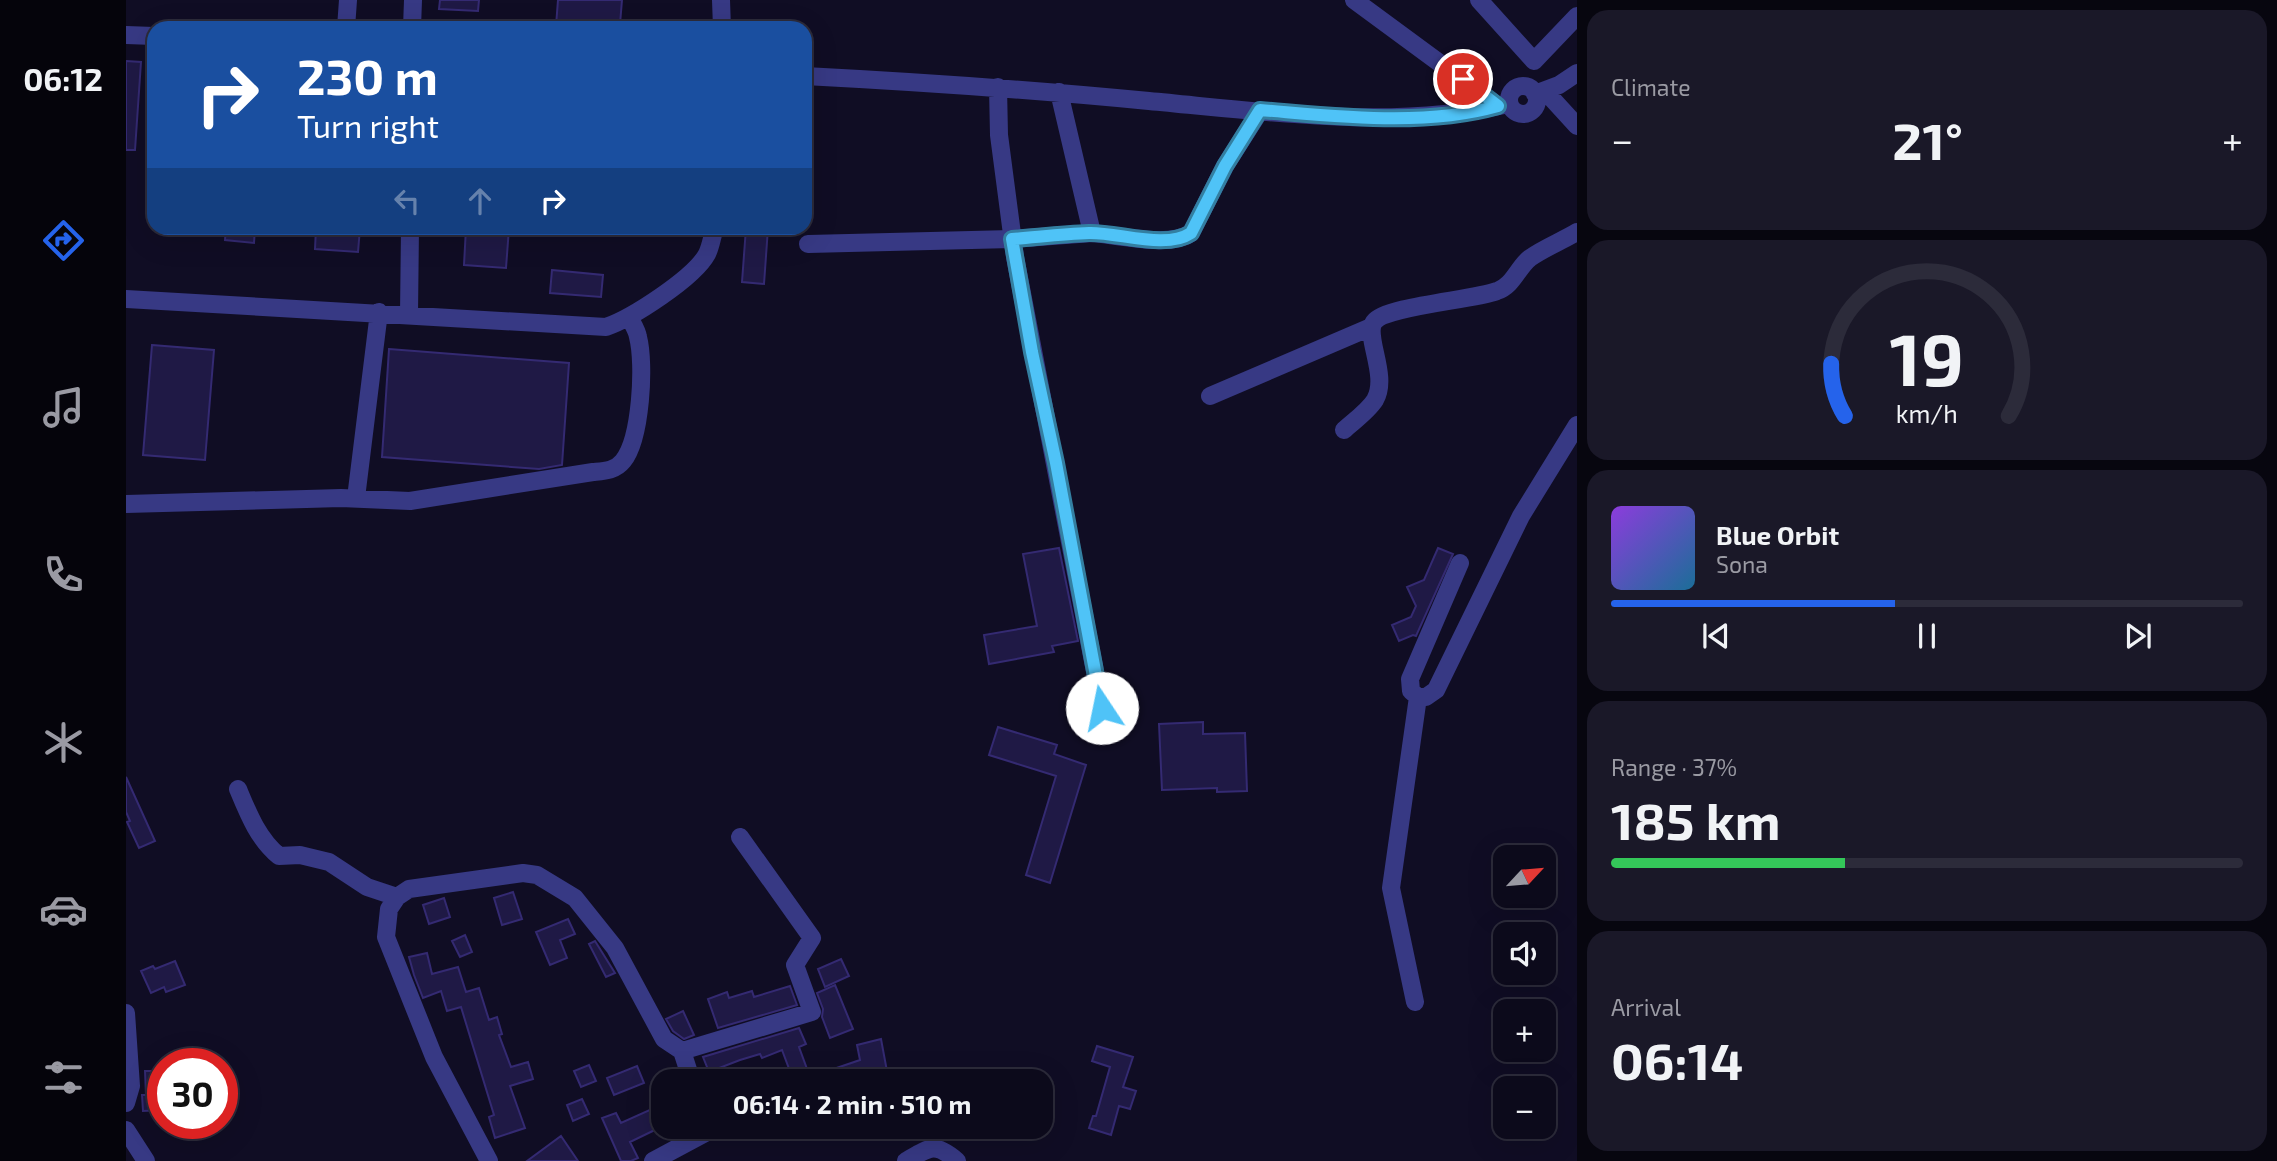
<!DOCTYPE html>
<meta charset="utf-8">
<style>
:root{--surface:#0c0a1b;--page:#1a1828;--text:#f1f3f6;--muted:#9a9aa3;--line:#2c2b3a;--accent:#2563eb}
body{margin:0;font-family:"Exo 2",sans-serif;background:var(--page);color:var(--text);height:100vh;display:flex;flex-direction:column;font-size:26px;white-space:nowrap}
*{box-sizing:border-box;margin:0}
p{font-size:23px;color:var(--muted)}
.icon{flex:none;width:38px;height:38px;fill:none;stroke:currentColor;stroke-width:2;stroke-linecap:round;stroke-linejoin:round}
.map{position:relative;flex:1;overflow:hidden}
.side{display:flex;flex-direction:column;gap:10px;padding:10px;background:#07060f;width:700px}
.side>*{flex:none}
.hud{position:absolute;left:21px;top:21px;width:665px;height:214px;border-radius:21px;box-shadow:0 7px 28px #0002,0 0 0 2px var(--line);background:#1a4fa0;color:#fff;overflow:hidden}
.needle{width:46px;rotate:64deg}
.buttons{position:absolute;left:1367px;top:845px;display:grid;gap:14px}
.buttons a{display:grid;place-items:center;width:63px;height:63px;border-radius:14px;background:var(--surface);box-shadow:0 7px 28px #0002,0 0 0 2px var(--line);font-size:35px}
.speed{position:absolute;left:21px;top:1048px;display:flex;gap:14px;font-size:35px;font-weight:700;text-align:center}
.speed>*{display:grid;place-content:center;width:91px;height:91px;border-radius:50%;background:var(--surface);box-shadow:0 7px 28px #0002,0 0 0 2px var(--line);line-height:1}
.speed .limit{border:10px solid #d22;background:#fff;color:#111}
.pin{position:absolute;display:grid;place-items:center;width:60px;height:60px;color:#fff;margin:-30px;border:4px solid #fff;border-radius:50%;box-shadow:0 2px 7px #0007}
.me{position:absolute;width:77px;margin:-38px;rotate:349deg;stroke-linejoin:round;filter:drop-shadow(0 0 5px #0008)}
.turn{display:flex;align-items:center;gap:24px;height:147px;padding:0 35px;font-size:32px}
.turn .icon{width:91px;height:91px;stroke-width:2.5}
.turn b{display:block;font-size:49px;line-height:60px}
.lanes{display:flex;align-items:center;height:66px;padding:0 35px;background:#0003;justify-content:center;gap:35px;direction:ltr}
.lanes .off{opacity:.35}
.big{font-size:52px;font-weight:700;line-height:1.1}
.side .widget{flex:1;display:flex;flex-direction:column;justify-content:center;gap:10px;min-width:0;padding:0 24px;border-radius:21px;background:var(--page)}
.side .dial{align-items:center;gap:0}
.dial svg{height:182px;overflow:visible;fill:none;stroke:var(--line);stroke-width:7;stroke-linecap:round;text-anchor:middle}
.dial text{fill:var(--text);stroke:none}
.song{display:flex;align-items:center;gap:21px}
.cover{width:84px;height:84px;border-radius:10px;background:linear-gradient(135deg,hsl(270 70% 55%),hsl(200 70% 35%))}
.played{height:7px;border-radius:4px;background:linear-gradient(90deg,var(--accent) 45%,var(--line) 45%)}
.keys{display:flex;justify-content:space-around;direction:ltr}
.heat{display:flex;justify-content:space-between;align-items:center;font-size:38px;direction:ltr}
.charge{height:10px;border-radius:5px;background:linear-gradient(90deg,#34c759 37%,var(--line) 0)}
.trip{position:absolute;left:525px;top:1069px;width:402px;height:70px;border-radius:21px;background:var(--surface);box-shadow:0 7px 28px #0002,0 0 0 2px var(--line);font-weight:700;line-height:70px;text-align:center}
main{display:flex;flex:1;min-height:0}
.dock{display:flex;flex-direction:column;width:126px;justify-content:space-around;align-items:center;background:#05040b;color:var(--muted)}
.dock .icon{width:49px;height:49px}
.dock .selected{color:var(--accent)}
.dock b{font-size:32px;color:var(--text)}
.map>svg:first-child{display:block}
.building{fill:#1f1945;stroke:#342a72;stroke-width:2}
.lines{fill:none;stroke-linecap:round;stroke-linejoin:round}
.minor{stroke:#373984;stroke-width:18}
.route-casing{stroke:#337fa1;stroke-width:18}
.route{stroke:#4fc3f7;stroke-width:12}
</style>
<main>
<nav class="dock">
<b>06:12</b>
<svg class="icon selected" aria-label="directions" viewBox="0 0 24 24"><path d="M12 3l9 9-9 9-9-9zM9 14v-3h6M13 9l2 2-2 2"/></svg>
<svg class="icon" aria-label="music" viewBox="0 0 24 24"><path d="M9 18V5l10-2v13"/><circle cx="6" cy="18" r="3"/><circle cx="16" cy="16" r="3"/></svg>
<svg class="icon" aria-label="phone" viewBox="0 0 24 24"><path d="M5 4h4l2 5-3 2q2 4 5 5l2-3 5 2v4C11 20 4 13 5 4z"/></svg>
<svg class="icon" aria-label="climate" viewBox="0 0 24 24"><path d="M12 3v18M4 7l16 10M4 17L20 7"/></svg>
<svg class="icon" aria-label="car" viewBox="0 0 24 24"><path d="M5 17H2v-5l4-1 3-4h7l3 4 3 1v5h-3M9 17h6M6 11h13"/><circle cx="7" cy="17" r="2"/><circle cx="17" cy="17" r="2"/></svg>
<svg class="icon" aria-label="filters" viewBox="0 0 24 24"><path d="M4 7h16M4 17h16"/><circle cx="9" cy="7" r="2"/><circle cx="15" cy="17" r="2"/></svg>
</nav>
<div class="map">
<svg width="1451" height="1161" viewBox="0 0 1451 1161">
<rect width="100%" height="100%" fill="#100d24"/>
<!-- building -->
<path class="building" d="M314,0H353L352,11L313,9Z
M432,0H496L494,24L463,22L462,28L430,26Z
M0,61L15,62L9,150H0Z
M100,228H129L128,243L99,240Z
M190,228H234L232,252L189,249Z
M340,228H383L380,268L338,265Z
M620,228H642L638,284L616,282Z
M426,270L477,275L475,297L424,293Z
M26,345L88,350L79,460L17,455Z
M263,349L443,363L436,465L413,469L256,457Z
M933,548L952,641L926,646L928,652L863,664L858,635L911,626L897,554Z
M1312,548L1327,554L1290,636L1287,635L1273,641L1266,625L1285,617L1290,606L1281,587L1298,580Z
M1077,722V734L1119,733L1121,791L1091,792V788L1036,790L1033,724Z
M872,727L931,745L928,754L960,765L924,883L900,875L930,776L863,755Z
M0,777L29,841L13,848L1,822L4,821L0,812Z
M387,892L396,919L376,925L368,898Z
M318,898L324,917L303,924L297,905Z
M442,919L449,934L434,940L441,958L424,965L410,932Z
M339,935L346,952L334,957L326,941Z
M469,941L489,973L480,977L463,944Z
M301,953L306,974L332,967L340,992L353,988L363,1020L371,1017L376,1034L373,1035L385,1067L402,1062L407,1079L384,1086L399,1128L369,1138L363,1117L368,1115L335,1007L321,1011L315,991L297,998L288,975L283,957Z
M715,959L723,976L699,987L692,969Z
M49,961L59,985L40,992L38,987L25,993L15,971L27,966L29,969Z
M709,985L727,1029L704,1038L696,1017L697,1009L691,993Z
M664,986L671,1005L592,1028L582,999L601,992L603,998L626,991L628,997Z
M557,1011L568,1035L558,1039L547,1031L540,1019Z
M673,1028L680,1044L673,1047L684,1077L734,1060L731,1045L755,1039L763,1082H668L656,1050L636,1058L634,1054L614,1060L583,1072L577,1057Z
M971,1046L1007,1057L997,1087L1010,1091L1004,1109L993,1106L985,1135L963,1128L967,1116H970L984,1067L966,1061Z
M463,1065L470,1081L455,1087L448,1071Z
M511,1066L518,1083L488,1095L481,1078Z
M19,1071H37V1110L17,1111L16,1095H20Z
M456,1099L463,1114L447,1121L441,1105Z
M537,1104V1126L504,1142L512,1158L505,1161H495L476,1118L490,1113L495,1123Z
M435,1136L452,1161H401Z"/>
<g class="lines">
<!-- minor -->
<path class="minor" d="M595,0L596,28
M1228,0L1372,106
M1353,0L1408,61L1451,16
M220,28L222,0
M286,28L287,0
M0,35L28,36
M679,76C794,82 909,90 1023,101C1142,112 1265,130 1383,104
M1383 100a14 14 0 1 1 28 0a14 14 0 1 1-28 0Z
M872,87L873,135L889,257L976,708
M1419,91L1451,126
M1409,94L1433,85L1451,73
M966,233C991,235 1043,248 1065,233L1099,166L1134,111
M682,244L886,239L966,233L933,92
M0,299L480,327C506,318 568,278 581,254C585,246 586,236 589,228
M283,314L284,228
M1084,396L1245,327
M1218,430C1228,421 1242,411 1249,400C1263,376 1238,336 1248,322C1259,306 1348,300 1371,291C1387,286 1392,267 1404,258C1418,248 1436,241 1451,232
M230,498L253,312
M0,504L215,498L284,501L467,472C478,471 489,471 497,461C515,439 519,364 512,337C511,330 506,323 503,317
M1334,563L1284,679L1285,691L1292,697H1300L1310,690L1395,516L1451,425
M112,789C122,813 132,839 153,856L174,855L203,862L241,887L271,897
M1289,1002L1265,888L1292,697
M0,1013L5,1086L0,1103
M566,1082L556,1051L686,1012L669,965L686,938L614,837
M0,1130L20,1161
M363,1161L308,1057L260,937L263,909L271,897L283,889L397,873L411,875L449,898L489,948L538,1039L556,1051
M527,1161L581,1132V1127
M780,1161C804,1147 809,1142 831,1161"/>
</g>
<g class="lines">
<defs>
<path id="route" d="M976,708L930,463L906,352L886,239C912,237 937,234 963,233C992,232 1040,250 1065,233L1099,166L1134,110C1210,116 1298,127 1372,106L1337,79"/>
</defs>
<!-- route casing -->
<use href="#route" class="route-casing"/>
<!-- route -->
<use href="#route" class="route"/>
</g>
</svg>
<div class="buttons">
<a><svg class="needle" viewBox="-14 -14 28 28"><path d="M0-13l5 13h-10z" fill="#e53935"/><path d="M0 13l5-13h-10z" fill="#9a9aa3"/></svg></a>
<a><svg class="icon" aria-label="sound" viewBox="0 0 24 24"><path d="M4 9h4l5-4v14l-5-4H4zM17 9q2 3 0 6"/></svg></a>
<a>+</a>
<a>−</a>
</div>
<div class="speed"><div class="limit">30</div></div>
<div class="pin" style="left:1337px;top:79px;background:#d93025"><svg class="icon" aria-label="arrive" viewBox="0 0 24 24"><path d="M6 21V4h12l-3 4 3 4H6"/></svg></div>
<svg class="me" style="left:976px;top:708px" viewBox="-20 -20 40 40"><circle r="19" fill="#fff"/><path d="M0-13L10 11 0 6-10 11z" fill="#4fc3f7"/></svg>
<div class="trip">06:14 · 2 min · 510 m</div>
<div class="hud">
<div class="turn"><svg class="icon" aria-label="right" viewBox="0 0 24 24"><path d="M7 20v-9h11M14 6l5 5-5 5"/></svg><div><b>230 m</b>Turn right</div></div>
<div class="lanes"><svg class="icon off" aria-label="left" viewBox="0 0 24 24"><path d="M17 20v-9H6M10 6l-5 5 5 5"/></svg><svg class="icon off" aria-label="ahead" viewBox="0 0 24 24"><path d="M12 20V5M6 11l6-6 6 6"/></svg><svg class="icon" aria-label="right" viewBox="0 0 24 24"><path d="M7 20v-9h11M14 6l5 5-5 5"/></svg></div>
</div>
</div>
<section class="side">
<div class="widget"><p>Climate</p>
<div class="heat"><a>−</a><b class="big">21°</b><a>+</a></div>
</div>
<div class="widget dial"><svg viewBox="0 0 100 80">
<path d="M14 69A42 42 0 1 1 86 69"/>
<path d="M14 69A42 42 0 0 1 8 46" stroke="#2563eb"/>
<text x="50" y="56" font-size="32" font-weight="700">19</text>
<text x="50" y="72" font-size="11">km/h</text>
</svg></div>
<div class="widget">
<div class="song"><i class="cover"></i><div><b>Blue Orbit</b><p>Sona</p></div></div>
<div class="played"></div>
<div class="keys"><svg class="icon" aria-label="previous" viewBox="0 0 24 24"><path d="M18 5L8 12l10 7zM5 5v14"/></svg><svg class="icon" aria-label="pause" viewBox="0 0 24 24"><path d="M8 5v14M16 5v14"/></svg><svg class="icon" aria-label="next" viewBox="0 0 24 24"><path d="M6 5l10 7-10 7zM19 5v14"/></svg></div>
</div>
<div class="widget"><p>Range · 37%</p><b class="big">185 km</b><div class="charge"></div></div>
<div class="widget"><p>Arrival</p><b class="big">06:14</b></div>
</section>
</main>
